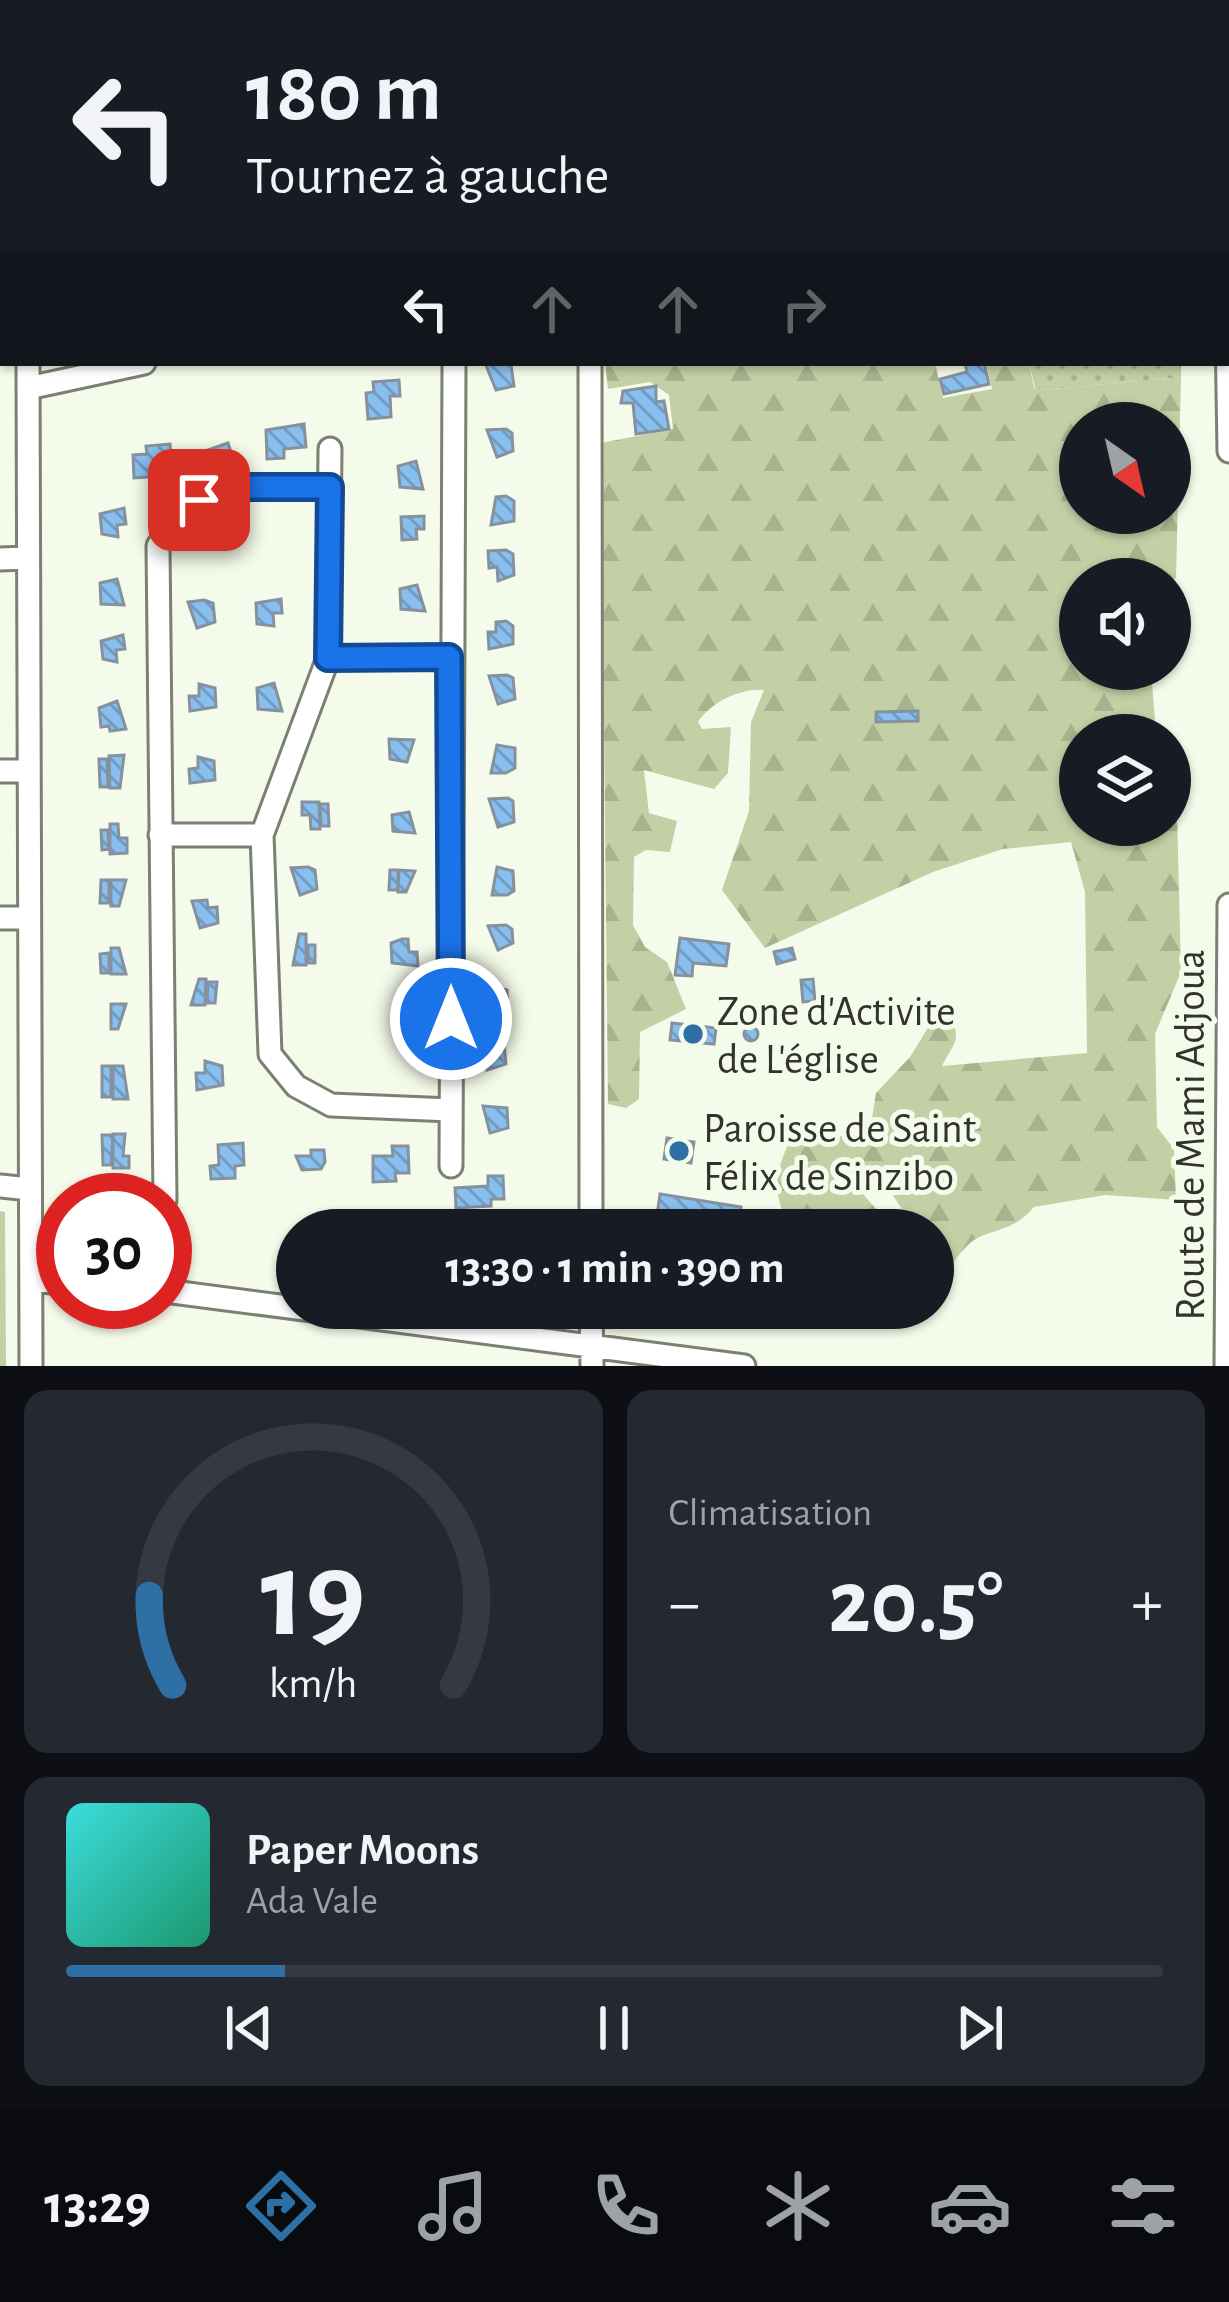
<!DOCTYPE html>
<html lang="fr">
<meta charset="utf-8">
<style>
:root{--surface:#171b24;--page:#242831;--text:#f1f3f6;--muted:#9ea1a6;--line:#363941;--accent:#2e70a6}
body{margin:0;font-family:"Alegreya Sans",sans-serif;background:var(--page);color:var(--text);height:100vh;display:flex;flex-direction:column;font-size:45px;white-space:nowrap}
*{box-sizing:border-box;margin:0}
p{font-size:39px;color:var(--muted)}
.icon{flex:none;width:66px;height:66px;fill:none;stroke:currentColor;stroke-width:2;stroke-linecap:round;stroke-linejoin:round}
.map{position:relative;height:1366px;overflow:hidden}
.panel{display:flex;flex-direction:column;gap:24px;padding:24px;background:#0d0f14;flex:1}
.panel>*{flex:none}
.hud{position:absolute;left:0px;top:0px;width:1230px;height:366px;box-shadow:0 3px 9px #0004;background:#171b24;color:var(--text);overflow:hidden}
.needle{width:78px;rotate:146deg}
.controls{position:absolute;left:1059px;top:402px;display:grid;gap:24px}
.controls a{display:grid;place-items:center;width:132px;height:132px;border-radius:50%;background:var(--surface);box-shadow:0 3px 9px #0004;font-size:60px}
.speed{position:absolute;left:36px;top:1173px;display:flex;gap:24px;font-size:60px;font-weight:700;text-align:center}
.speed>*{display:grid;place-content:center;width:156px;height:156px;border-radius:50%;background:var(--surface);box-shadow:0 3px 9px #0004;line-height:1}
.speed .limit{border:18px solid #d22;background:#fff;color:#111}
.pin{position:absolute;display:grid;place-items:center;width:102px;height:102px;color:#fff;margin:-51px;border-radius:24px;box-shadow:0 6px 18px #0006}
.me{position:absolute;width:132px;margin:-66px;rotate:0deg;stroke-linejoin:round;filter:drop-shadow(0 0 9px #0008)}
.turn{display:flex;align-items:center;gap:42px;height:252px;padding:0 48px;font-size:54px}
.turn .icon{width:156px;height:156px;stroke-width:2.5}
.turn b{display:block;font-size:84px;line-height:102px}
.lanes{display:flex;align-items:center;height:114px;padding:0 48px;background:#0003;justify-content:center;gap:60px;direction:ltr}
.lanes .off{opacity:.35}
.big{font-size:90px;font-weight:700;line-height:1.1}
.panel .tile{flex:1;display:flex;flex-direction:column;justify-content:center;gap:18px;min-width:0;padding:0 42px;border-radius:24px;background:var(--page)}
.panel .dial{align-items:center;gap:0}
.dial svg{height:312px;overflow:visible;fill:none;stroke:var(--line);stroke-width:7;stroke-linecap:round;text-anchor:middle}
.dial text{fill:var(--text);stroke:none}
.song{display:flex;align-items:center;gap:36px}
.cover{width:144px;height:144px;border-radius:18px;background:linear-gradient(135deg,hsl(180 70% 55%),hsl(160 70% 35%))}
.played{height:12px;border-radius:6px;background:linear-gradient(90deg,var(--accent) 20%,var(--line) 20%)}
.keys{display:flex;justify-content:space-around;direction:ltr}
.heat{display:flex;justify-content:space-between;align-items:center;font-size:66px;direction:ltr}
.panel .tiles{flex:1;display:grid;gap:24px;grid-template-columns:1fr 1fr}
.tile:last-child{grid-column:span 2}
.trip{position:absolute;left:276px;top:1209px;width:678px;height:120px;border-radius:60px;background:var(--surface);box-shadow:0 3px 9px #0004;font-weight:700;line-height:120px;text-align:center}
.dock{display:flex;height:192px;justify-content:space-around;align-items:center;background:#090b0e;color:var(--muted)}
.dock .icon{width:84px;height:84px}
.dock .active{color:var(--accent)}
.dock b{font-size:54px;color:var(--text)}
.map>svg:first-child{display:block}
.grass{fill:url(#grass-dots)}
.forest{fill:url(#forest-firs);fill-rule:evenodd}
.building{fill:url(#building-back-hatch);stroke:#85929e;stroke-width:3}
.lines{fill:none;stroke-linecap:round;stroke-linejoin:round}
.minor-casing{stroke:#7b8071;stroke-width:27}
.minor{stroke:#fff;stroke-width:21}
.route-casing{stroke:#114b97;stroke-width:30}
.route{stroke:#1a73e8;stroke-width:21}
.poi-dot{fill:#2e70a6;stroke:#f5fbea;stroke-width:4.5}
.labels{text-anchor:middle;stroke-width:10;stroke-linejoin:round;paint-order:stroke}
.poi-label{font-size:42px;fill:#31332c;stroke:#f5fbea;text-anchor:start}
.street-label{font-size:42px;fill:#31332c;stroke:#f5fbea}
</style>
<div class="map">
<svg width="1229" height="1366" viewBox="0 0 1229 1366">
<defs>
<pattern id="grass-dots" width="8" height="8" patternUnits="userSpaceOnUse" patternTransform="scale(3)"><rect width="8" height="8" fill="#c3d0a5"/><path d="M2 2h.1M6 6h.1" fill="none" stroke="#a8b38e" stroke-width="1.8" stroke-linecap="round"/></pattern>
<pattern id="forest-firs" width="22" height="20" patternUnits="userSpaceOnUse" patternTransform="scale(3)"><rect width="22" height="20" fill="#c3d0a5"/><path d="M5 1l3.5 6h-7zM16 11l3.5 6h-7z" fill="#a8b38e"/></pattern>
<pattern id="building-back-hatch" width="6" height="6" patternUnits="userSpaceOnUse" patternTransform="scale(3)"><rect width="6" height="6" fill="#89bfef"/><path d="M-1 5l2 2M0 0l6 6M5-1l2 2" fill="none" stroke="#719cc2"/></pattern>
</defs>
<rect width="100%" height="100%" fill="#f5fbea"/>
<!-- grass -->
<path class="grass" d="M1029,363H1181V377L1045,390L1035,388Z"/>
<!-- forest -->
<path class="forest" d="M611,0H1182V3H611Z
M605,363H935L943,398L992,389L986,363H1029L1034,388L1045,390L1181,377L1176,578L1170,584V579H1080V669H1151L1156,735H1080V825H1170V793L1177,812L1181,972L1155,1034L1157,1127L1174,1149L1176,1200L1105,1195L1034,1207C1009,1236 987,1227 968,1245C954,1258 953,1269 934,1278L933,1230H916L888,1188L869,1187L863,1194L882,1216V1230L789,1224C770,1191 776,1166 794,1134L869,1137L876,1093L910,1057L934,1018L951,1019C963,1040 951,1047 942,1066L1087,1053L1085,892L1071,842L1003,849L933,872L765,948L722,890L749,811L751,722L764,690C741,688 711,702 698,722L702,729L731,727L728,773L714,789L644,770L649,813L677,821L670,852L646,850L634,857L633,925L645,947L667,962L686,1009L640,1032L639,1099L626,1108L608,1104L601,443L673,429L669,395L650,382L608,389ZM1080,423H1170V513H1080Z
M0,1211L5,1212L6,1366H0Z"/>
<!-- building -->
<path class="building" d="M401,0H469L457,3Z
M485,363L511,365L514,386L496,390Z
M965,363H984L989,384L944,394L940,379L967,372Z
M399,380L400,396H390L391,417L368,419L366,393L374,392L373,382Z
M656,386V402L664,401L669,429L636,434L633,403H621L623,391Z
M304,424L306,447L284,449V458L267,459L266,430Z
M506,429L512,433L513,451L497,457L487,430Z
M228,443L233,458L206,466L205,451Z
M170,444L172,468L149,469V477L134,478L133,455L147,454L146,446Z
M416,461L423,489L400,487L398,466Z
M506,496L514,501V521L491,525L496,497Z
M124,508L126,524L117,525L118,537L102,534L100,514Z
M424,516V529H416L417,539L402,540L401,517Z
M506,550L513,554L514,575L498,581L497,567L489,568L488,551Z
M117,579L124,605L101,604L100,583Z
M417,585L425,611L401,609L400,589Z
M281,599L282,613H273L274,626L257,624L256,603Z
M204,600L213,603L215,622L197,628L188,602Z
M506,621L513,626V644L489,649L488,632H496V622Z
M123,635L125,649L116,650L117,662L103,659L101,641Z
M507,675L513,678L515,699L498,704L489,676Z
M274,683L282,711L258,709L257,688Z
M199,684L215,688L216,707L190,711L189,696H199Z
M117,701L126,729L110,731L109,726L101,727L99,708Z
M918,711V721L876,722V712Z
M389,739L414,740L407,762L390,759Z
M497,745L515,748V768L506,773H491Z
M124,755L120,788H110L109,756Z
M198,757L214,761L215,780L190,783L189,769L198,768Z
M99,759H107L108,787H100Z
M508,798L513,801L514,822L498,827L489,799Z
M302,802H319L320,829H311L310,815H302Z
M320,804H328L329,826H321Z
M409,812L415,833L393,831L392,815Z
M110,824H118L119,838H127V853L110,854Z
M101,830H108L109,849L102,850Z
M308,867L315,870L317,889L300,895L291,868Z
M497,867L513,871L514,891L507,895H492Z
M390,870H398V890H389Z
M399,870L415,871L406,892H398Z
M101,880H109V903H100Z
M111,880H126L119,906H111Z
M207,900L208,908L217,907L218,923L200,928L192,901Z
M506,925L512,929L513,943L498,950L488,926Z
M299,934H306V965H293Z
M680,938L729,944L726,966L693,963L692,976L675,975Z
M402,939H408L409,952H417L418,966L392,963L391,943Z
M308,945H315V963H308Z
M111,948H119L126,974H111Z
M792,948L795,959L777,964L774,952Z
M109,953V973H101L100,954Z
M199,979H206L205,1005H191Z
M813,979L815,1001L803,1002L801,980Z
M208,982H217L215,1003H207Z
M489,986L507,990L508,1009L482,1014L481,998H490Z
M111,1004H126L118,1029H111Z
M672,1023L716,1028L714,1044L670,1040Z
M744 1034a7 7 0 1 1 14 0a7 7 0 1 1-14 0Z
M496,1042L504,1044L506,1064L487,1070L479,1043Z
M205,1061L222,1066L223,1085L197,1090L196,1073H205Z
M102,1066H111V1097H102Z
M113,1066H123L128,1099H113Z
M483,1106L507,1108L508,1128L490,1133Z
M113,1134H125L123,1156H129V1168H113Z
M102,1135H113L111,1165H103Z
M667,1138L694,1142L691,1163L664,1159Z
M243,1143L244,1165L235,1166V1178L211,1179L210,1166L219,1165L218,1145Z
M392,1146H408L409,1173H395L396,1181L373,1182V1156H393Z
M311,1150H324L325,1162L321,1169L302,1170L296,1156H311Z
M488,1176H503L504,1199H491V1206L456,1208L455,1188L488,1186Z
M660,1194L741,1207L738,1230L655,1229Z"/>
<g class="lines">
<defs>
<path id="minor" d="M27,0V3
M532,0V3
M587,0V3
M1221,0V3
M104,3L105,0
M0,133L3,132
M1227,330L1229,451
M28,363L31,1366
M590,363L591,1230
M28,388L144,363
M330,449L328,658L262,835L270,1054L296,1086L331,1105L451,1110
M0,559L28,558
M328,658L449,657
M0,771H29
M160,835H262
M0,918H29
M451,1166L454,363
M0,1186L30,1189
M165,1200L158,546C205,470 250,487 330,487
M165,1213L166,1291
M31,1280L63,1283
M165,1291L744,1366
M591,1308L592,1366
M1226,1366L1229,905"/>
</defs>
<!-- minor casing -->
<use href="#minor" class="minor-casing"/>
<!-- minor -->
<use href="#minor" class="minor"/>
</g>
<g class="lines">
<defs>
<path id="route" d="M199,500L219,487H330L328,658L449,657L451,1019"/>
</defs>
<!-- route casing -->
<use href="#route" class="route-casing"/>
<!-- route -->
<use href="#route" class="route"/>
</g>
<!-- markers -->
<g class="poi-dot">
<circle cx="693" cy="1034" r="12"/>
<circle cx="679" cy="1151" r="12"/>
</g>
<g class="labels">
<!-- poi labels -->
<g class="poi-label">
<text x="717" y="1025">Zone d'Activite<tspan x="717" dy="48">de L'église</tspan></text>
<text x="703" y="1142">Paroisse de Saint<tspan x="703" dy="48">Félix de Sinzibo</tspan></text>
</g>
<!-- street labels -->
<g class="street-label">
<text transform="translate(1189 1135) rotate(-90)" y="15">Route de Mami Adjoua</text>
</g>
</g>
</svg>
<div class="controls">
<a><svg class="needle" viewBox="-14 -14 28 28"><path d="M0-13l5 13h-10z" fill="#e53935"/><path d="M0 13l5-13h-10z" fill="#9ea1a6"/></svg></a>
<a><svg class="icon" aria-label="sound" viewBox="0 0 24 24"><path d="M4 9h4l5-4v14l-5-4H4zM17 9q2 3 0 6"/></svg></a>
<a><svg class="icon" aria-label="layers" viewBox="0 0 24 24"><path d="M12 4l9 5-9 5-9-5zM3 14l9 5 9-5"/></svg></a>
</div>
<div class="speed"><div class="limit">30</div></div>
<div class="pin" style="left:199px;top:500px;background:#d93025"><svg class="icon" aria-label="arrive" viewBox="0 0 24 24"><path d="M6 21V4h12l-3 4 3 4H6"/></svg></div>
<svg class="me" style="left:451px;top:1019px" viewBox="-20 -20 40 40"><circle r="17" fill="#1a73e8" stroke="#fff" stroke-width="3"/><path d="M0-11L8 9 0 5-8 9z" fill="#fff"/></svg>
<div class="trip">13:30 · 1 min · 390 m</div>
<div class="hud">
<div class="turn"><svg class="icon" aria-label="left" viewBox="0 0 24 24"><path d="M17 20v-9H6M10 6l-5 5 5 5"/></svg><div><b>180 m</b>Tournez à gauche</div></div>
<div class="lanes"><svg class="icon" aria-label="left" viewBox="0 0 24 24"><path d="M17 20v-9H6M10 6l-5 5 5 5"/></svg><svg class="icon off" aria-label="ahead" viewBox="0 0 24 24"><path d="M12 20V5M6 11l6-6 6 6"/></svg><svg class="icon off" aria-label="ahead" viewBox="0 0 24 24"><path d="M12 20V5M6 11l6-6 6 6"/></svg><svg class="icon off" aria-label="right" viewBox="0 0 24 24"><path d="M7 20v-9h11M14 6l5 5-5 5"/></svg></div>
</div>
</div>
<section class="panel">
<div class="tiles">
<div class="tile dial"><svg viewBox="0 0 100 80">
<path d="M14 69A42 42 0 1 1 86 69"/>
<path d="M14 69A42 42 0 0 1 8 46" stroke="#2e70a6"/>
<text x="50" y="56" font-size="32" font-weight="700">19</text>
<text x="50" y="72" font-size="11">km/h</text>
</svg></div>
<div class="tile"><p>Climatisation</p>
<div class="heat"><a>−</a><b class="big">20.5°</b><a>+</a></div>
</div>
<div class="tile">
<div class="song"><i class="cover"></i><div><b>Paper Moons</b><p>Ada Vale</p></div></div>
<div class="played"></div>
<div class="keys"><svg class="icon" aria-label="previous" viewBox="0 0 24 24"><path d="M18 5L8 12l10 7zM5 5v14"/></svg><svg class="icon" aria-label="pause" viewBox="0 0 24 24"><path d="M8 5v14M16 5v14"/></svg><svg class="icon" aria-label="next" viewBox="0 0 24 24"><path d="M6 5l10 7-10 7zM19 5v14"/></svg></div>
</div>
</div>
</section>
<nav class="dock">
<b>13:29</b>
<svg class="icon active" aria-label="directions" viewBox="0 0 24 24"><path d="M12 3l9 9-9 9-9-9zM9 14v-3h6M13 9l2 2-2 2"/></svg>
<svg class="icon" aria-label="music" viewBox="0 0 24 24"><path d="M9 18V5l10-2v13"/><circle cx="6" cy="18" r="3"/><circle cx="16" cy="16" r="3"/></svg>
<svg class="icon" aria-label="phone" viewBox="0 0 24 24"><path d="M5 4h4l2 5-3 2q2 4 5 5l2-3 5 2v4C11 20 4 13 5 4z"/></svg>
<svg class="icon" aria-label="climate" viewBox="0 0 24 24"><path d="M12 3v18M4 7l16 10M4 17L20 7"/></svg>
<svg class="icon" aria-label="car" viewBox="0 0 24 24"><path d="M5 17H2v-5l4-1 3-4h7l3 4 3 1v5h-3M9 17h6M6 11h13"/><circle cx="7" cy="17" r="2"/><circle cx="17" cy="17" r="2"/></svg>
<svg class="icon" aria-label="filters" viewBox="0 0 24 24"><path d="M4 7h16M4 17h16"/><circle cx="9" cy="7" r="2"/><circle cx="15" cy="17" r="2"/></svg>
</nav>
